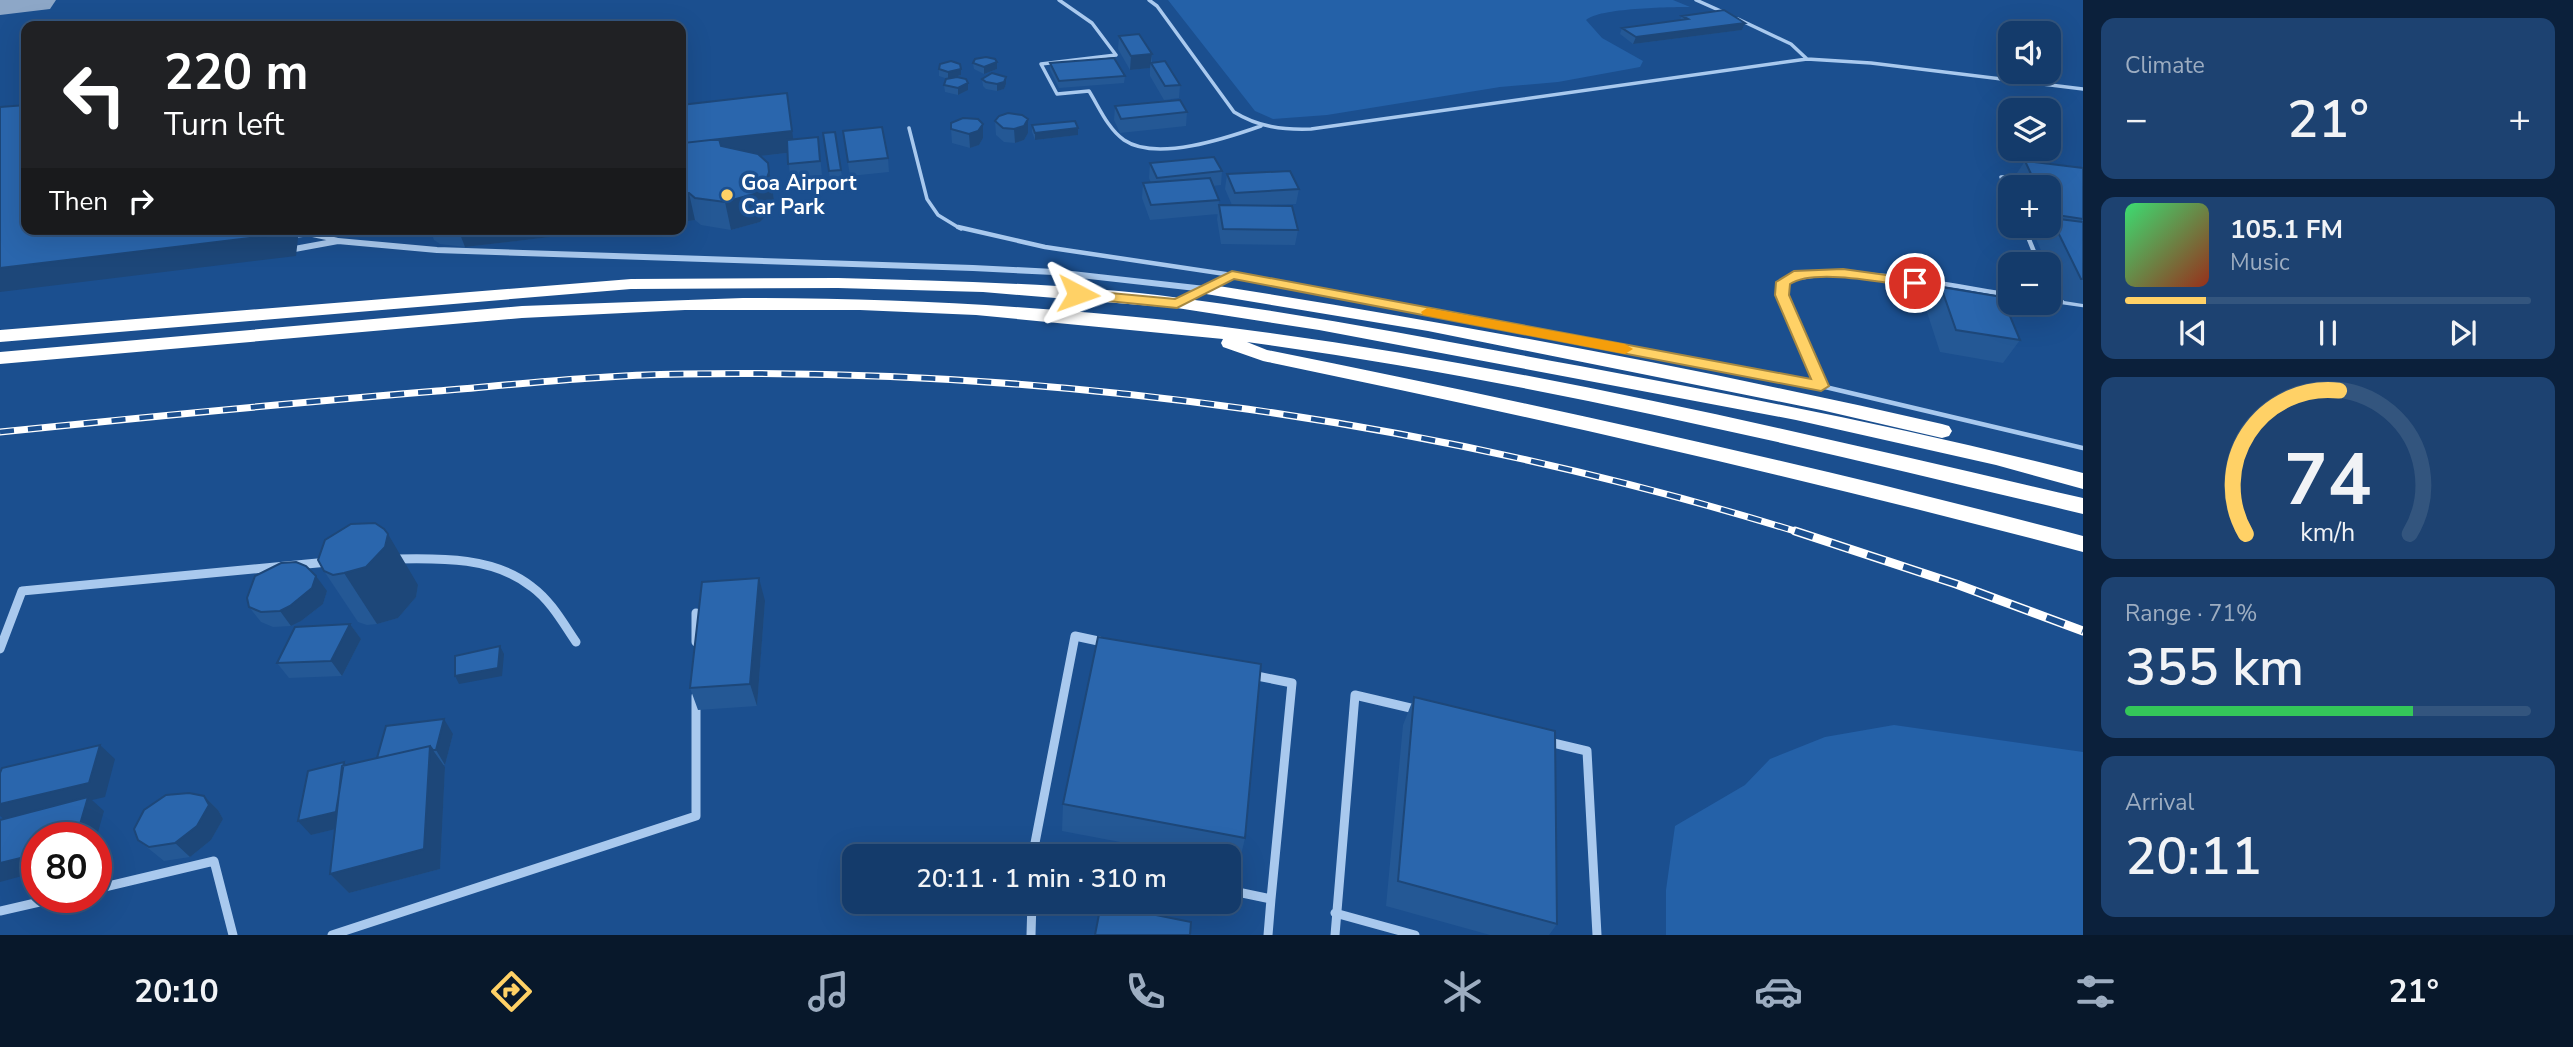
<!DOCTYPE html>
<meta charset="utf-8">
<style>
:root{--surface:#143b6b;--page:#1d4271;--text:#f1f3f6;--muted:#9dadc1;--line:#33557e;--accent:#ffd166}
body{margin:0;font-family:"Nunito Sans",sans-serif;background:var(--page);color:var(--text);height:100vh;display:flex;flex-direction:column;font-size:26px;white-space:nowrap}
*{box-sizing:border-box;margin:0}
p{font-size:23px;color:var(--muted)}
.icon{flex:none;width:38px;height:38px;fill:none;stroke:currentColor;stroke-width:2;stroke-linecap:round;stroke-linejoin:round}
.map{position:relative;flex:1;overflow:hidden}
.sheet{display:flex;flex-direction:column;gap:18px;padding:18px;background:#0b203b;width:490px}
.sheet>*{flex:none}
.guide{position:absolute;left:21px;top:21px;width:665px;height:214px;border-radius:14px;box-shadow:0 7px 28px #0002,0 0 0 2px var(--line);background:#202124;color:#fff;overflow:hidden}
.fabs{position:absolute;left:1998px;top:21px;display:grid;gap:14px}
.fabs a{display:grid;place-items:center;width:63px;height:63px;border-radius:14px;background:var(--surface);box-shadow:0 7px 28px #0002,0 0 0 2px var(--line);font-size:35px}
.speed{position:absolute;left:21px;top:822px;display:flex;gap:14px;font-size:35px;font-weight:700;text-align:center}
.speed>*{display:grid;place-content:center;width:91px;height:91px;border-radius:50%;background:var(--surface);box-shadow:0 7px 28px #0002,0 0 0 2px var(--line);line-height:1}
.speed .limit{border:10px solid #d22;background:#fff;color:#111}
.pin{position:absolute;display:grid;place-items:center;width:60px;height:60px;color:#fff;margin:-30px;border:4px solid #fff;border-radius:50%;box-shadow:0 2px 7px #0007}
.me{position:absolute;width:77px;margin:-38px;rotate:94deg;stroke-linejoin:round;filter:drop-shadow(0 0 5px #0008)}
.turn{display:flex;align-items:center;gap:24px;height:147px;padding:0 28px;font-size:32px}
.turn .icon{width:91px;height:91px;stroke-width:2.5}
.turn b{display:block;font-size:49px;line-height:60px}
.then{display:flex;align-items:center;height:66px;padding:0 28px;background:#0003;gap:14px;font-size:26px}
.big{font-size:52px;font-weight:600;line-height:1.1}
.sheet .widget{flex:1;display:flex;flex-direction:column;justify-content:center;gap:10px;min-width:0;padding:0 24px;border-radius:14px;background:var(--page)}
.sheet .dial{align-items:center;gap:0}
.dial svg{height:182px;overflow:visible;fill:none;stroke:var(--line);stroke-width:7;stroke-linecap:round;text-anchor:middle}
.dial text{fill:var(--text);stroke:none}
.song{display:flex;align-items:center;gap:21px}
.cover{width:84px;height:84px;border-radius:10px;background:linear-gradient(135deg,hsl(140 70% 55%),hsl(10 70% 35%))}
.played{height:7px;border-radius:4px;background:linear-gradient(90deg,var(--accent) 20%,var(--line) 20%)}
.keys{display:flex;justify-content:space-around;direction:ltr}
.heat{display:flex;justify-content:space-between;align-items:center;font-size:38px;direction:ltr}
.charge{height:10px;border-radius:5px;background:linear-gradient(90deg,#34c759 71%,var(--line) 0)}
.trip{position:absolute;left:842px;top:844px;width:399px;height:70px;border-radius:14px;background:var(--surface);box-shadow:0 7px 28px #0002,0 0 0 2px var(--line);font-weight:600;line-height:70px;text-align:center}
.tabs{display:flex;height:112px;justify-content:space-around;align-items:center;background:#08182b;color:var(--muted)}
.tabs .icon{width:49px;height:49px}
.tabs .selected{color:var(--accent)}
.tabs b{font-size:32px;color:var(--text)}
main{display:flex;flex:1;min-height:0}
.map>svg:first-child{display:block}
.green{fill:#2461a8}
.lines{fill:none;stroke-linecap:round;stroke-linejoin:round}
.taxiway{fill:#8da7c7;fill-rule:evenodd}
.lane-far1{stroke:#a9c9ee;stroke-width:3.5}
.lane{stroke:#a9c9ee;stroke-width:4.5}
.street-far1{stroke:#a9c9ee;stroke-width:6}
.street{stroke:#a9c9ee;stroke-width:9}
.highway{fill:#fff;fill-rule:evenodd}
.rail-far1-casing{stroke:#fff;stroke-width:7}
.rail-casing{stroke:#fff;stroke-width:9}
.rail-far1{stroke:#1b4f8f;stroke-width:4.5;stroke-dasharray:14;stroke-linecap:butt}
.rail{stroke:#1b4f8f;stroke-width:6;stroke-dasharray:19;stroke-linecap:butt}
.wall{fill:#245895}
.shaded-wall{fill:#1d4779}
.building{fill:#2a66ad;stroke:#1d4779;stroke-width:2}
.route{fill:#ffd166;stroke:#a68842;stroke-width:2}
.slow{fill:#f59e0b}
.poi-dot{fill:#ffd166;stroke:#1b4f8f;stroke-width:2.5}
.labels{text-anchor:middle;stroke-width:7;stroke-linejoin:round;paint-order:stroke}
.far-poi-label{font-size:21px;font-weight:bold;fill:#fff;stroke:#1b4f8f;text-anchor:start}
</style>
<main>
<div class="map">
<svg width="2083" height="935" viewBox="0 0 2083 935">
<rect width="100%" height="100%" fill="#1b4f8f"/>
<!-- green -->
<path class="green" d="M1168,0H1673L1690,7C1670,7 1599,8 1586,20L1602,38L1643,61L1640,67L1558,82L1500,87L1327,115L1273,119L1255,111Z
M1894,725L2083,752V935H1666V890L1675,826L1745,785L1770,759L1825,737Z"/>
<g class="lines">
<!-- taxiway -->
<path class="taxiway" d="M0,0H56L50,9L0,15Z"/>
<!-- lane-far1 -->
<path class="lane-far1" d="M1059,0L1092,23L1116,55L1041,64L1057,94L1089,91C1099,107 1108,129 1124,140C1156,162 1227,138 1261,126
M1149,0L1157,6L1234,112C1258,127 1283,130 1311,129L1807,59L1871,63L2083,89
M1696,0L1723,12
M1738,19L1791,44L1807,59
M909,128L927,199L938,215L961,229
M2011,199L2001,177L2021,176
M2023,226L2024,229"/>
<!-- lane -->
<path class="lane" d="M958,227L1045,247L1232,275L1821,386L2083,448
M2024,227L2039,264
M292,236L309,234L337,240
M2049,287L2055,301L2083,305
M1821,386L1782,295L1783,282C1846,262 1945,285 2011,295"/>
<!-- street-far1 -->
<path class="street-far1" d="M289,250L338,241L437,250L973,268L1054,272L1205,289"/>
<!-- street -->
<path class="street" d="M396,559C441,558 495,557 532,587C551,601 563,623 576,642
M696,613V642
M0,649L22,591L328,562
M1252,675L1292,683L1271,899
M1549,742L1587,751L1597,935
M1034,848L1075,636L1103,642
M1034,856V848L1069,856
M96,889L214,861L233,935
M1228,890L1271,899L1268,935
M0,911L57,898
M1335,913L1415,935
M332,935L696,816V696
M1031,935L1032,901
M1335,935L1355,695L1419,710"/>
<!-- highway -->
<path class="highway" d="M838,278C952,281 1067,283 1180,298C1314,315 1447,342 1580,366C1749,398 1917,430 2083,473V489L1996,465L1796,420L1319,330L1177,308L983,292L838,288L631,289L0,342V330L631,279Z
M1206,284C1453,323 1698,368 1942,424L1949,426L1952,431L1949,436L1942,438L1821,410L1428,331L1200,293L1197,289Z
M743,298C885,298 1025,305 1166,320C1475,354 1780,428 2083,498V514C1806,448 1529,380 1247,342L1267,350C1541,405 1813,465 2083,536V552C1812,480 1538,418 1263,361L1223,347L1221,343L1223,339L976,315L860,310H685L522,318L0,364V352L522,306Z"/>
<defs>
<path id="rail-far1" d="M0,432C146,417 291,403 437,391C519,384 601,375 683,374C1061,368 1440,421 1801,533"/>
<path id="rail" d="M1795,531L1956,584L2083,631"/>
</defs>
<!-- rail-far1 casing -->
<use href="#rail-far1" class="rail-far1-casing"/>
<!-- rail casing -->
<use href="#rail" class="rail-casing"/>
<!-- rail-far1 -->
<use href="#rail-far1" class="rail-far1"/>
<!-- rail -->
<use href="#rail" class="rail"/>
</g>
<!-- wall -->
<path class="wall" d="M1682,16L1745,23L1742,30L1633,44L1620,34L1622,28L1680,20Z
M1119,36L1152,54V63L1180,85L1179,98L1164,100L1150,76V68L1130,70L1118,49Z
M973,63L997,69L984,74L974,69Z
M1050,63L1125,76L1124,83L1059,88L1050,70Z
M939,69L961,75L954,78L968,90L958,95L945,92L944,85L948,79L939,76Z
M1006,77V84L1004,89L997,91L986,89L983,86L982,79Z
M681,105L794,140L818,137L822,175L790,178L788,153L760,156L768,163L774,200L769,213L760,222L731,230L701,225L695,220L681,222Z
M1115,106L1187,112L1186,126L1120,133L1114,120Z
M995,121L1028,133L1024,140L1015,143L1004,142L996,135Z
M983,124V138L979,145L970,148L952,143L951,129Z
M1032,125L1078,128V135L1035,140L1032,132Z
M843,131L888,158L889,172L850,176Z
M835,132L842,177L830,179L823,133Z
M2025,161L2083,168V304L2064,301L2049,269V264H2047L2036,239L2038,236H2035L2030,226H2049V187H2013L2011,182Z
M1150,163L1222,171L1221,185L1213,186L1219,200L1218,214L1150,220L1142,198L1143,183H1151L1149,178Z
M1227,174L1299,189L1296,204L1270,205L1298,230L1295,245L1221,244L1217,219L1219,205H1232L1225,189Z
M430,229H617L465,247L440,244L434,240Z
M1941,287L2020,340L2003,363L1940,352L1926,309Z
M318,560L418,585L416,597L398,618L377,624L367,625L358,622L324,571Z
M327,591L323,604L301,621L291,626L273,627L261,622L249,607Z
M765,601L757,706L698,710L690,688Z
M350,624L361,639L342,676L289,678L277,663Z
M1414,697L1557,924L1549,935H1490L1386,906L1403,725Z
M453,734L445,765H443L445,767L440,869L349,893L330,874L335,829L311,835L346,765L377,758Z
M204,796L218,810L223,819L211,840L190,857L164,861L138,840Z
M1063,804L1245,838L1239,864L1228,862V856H1194L1062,831Z"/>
<!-- shaded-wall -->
<path class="shaded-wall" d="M1745,23L1742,30L1633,44L1636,37Z
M1152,54L1150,68L1130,70L1131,56Z
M997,62V69L984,74V67Z
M961,69V75L948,79V72Z
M1006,77V84L1004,89L997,91V84Z
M968,83V90L958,95V88Z
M787,93L795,152L681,165Z
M1028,119V133L1024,140L1015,143L1014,129Z
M983,124V138L979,145L970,148L969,134Z
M1078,128V135L1035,140V133Z
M768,163L774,200L769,213L760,222L731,230L725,202Z
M681,193H689L695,220L681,222Z
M285,229H299L296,256L0,292V268Z
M458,229H617L465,247Z
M388,534L418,585L416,597L398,618L377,624L344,573Z
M316,576L327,591L323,604L301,621L291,626L280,611Z
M759,578L765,601L757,706L750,684Z
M350,624L361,639L342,676L331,661Z
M500,646L504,654L502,676L459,684L455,676Z
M444,719L453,734L445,765L436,750Z
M100,745L115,759L105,797L92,800L104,811L96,839V838H76L6,821L0,816V804Z
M430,746L445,767L440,869L349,893L330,874Z
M344,762L355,777L348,826L311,835L298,821Z
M204,796L218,810L223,819L211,840L190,857L175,843Z
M37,854V872L0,882V863Z"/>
<!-- building -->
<path class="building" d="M1724,10L1745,23L1636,37L1622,28L1688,19L1682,16Z
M1139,34L1152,54L1131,56L1119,36Z
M986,57L995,59L997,62L984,67L973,63L975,59Z
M1114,58L1125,76L1059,81L1050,63Z
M951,61L960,64L961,69L948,72L939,69L940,64Z
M1165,61L1180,85L1165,86L1151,63Z
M992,73L1006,77L1004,82L997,84L986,82L982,79Z
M957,77L966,79L968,83L958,88L944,85L946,79Z
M787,93L792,131L684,143V141H681V105Z
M1180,100L1187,112L1121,119L1115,106Z
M26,105V229H285L284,234L0,268V107Z
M1008,113L1022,115L1028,119L1024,126L1014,129L1003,128L995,121L999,116Z
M963,118L978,119L983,124L978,131L969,134L951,129V123Z
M1075,121L1078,128L1035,133L1032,125Z
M882,127L888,158L848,162L843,131Z
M835,132L841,170L829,171L823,133Z
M818,137L820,161L788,164L787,140Z
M719,139L721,146L758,154L768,163L769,172L764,186L754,194L725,202L695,198L689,193H681V141H684V143Z
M1214,157L1222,171L1157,178L1150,163Z
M2025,161L2083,168V219L2050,214L2049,187H2037Z
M1290,171L1299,189L1235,193L1227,174Z
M1210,178L1219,200L1151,205L1143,183Z
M1219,205L1292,206L1298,230L1223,229Z
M2051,218L2083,222V279H2081Z
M1941,287L2002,297L2020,340L1956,330Z
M375,523L384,529L388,534L385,547L366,567L344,573L333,575L324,571L318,560L325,540L351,524Z
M296,562L306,566L316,576L312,588L290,606L280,611L261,612L249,607L247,598L255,576L281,563Z
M759,578L750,684L690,688L702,582Z
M350,624L331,661L277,663L295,627Z
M1098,637L1261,664L1245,838L1063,804Z
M500,646L498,668L455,676V656Z
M1414,697L1555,731L1557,924L1398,881Z
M444,719L436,750H433L430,746L377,758L386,726Z
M100,745L89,783L0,804V773L2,768Z
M430,746L424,849L330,874L342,766Z
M344,762L336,812L298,821L308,771Z
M189,793L204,796L209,805L197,826L175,843L149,847L138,840L134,829L144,810L166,795Z
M88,797L76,838H37V854L0,863V820Z
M1101,904L1191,922L1190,935H1095Z"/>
<!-- route -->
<path class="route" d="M1843,269L1915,279L1922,283L1915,287C1886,283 1814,268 1790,284L1789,295L1829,386L1821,391L1234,279L1177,308L1078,298L1072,294L1078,290L1175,299L1232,271L1811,379L1775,295L1776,282L1794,271Z"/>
<!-- slow -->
<path class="slow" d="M1427,308L1625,344L1633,349L1625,354L1423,315L1421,312Z"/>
<!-- markers -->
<circle class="poi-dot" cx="727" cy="195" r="7"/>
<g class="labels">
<!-- far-poi labels -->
<g class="far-poi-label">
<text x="741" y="190">Goa Airport<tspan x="741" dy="24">Car Park</tspan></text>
</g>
</g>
</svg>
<div class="fabs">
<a><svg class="icon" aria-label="sound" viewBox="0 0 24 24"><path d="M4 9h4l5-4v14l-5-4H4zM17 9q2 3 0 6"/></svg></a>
<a><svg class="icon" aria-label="layers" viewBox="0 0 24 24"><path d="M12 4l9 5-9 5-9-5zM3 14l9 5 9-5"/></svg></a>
<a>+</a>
<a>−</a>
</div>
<div class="speed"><div class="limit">80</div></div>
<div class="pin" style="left:1915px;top:283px;background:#d93025"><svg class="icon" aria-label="arrive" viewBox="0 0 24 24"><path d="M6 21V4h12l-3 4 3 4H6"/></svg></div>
<svg class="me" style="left:1078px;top:294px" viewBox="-20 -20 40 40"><path d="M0-17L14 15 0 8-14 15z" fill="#ffd166" stroke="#fff" stroke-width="4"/></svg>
<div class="trip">20:11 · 1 min · 310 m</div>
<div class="guide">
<div class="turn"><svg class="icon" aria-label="left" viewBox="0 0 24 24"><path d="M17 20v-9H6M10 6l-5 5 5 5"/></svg><div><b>220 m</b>Turn left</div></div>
<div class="then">Then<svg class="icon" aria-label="right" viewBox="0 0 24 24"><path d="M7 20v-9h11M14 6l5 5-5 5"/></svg></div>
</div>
</div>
<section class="sheet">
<div class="widget"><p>Climate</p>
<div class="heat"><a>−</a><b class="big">21°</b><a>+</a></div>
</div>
<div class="widget">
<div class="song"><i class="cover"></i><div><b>105.1 FM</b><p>Music</p></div></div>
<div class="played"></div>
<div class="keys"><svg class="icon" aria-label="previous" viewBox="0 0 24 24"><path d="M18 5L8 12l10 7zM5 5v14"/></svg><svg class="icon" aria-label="pause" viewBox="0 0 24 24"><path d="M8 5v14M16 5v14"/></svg><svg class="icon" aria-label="next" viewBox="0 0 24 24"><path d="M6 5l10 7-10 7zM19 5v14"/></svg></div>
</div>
<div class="widget dial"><svg viewBox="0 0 100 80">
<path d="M14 69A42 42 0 1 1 86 69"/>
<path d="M14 69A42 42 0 0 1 55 6" stroke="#ffd166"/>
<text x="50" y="56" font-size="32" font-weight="700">74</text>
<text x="50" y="72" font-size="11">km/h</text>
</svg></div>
<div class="widget"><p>Range · 71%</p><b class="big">355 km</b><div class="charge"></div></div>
<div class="widget"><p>Arrival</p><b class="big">20:11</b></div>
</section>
</main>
<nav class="tabs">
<b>20:10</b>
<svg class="icon selected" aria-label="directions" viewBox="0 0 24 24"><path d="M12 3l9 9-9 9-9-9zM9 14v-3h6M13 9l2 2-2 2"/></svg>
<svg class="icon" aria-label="music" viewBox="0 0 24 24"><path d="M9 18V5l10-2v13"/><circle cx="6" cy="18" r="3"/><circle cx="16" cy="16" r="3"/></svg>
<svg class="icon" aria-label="phone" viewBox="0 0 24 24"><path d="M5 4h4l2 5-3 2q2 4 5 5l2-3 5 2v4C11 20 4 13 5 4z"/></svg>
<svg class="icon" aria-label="climate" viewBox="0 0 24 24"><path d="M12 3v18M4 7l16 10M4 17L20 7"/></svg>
<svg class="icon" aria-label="car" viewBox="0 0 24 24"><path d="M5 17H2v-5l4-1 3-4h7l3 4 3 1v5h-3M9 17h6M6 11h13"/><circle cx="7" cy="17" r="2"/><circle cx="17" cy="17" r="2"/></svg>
<svg class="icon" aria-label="filters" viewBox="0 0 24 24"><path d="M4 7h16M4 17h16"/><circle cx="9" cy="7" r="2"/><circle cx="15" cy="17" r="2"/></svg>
<b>21°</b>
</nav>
